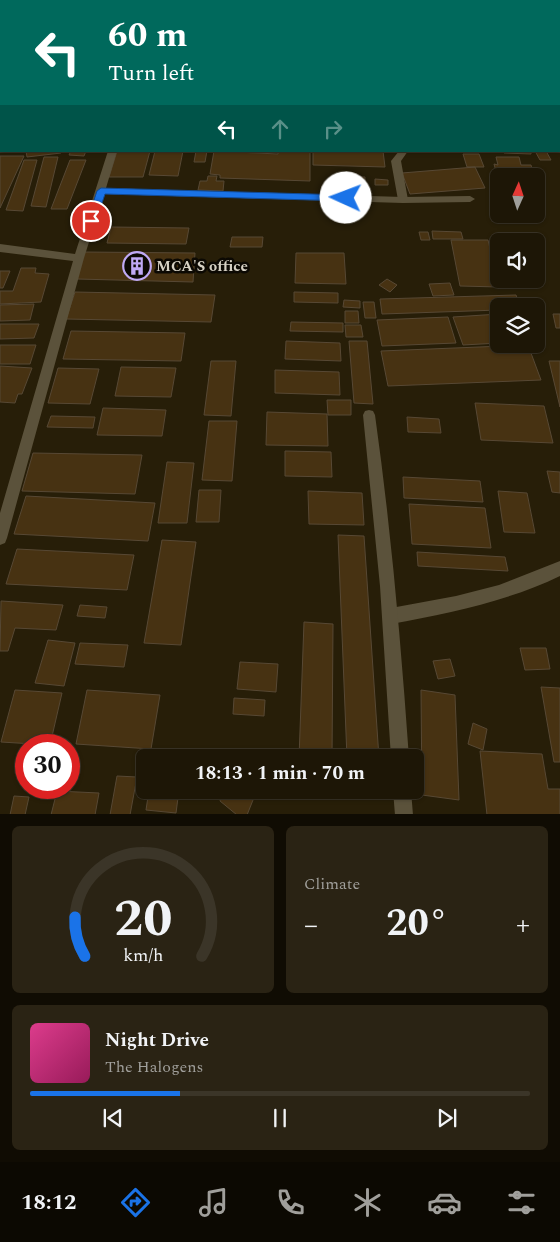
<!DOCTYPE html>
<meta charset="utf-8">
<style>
:root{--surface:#1d1606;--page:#2a2314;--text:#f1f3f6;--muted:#a09f9b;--line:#3b3528;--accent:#1a73e8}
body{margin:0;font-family:Spectral,serif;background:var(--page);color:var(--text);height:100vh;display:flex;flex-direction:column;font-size:19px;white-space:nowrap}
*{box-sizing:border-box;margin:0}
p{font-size:16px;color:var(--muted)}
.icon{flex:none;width:28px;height:28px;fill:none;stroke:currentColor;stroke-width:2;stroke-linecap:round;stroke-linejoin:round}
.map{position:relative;height:814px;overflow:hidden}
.side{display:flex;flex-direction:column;gap:12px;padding:12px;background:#100c03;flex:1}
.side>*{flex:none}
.guide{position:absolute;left:0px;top:0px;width:560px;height:152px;box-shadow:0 1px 4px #0004,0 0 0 1px var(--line);background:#00695c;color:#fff;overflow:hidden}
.needle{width:32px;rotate:3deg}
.tools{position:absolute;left:490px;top:168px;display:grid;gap:10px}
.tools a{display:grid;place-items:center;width:55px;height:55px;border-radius:8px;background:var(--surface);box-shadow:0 1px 4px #0004,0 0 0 1px var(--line);font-size:25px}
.speed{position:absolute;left:15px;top:734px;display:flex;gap:10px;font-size:25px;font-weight:700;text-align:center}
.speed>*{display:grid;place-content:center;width:65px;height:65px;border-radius:50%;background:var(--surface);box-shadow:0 1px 4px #0004,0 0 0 1px var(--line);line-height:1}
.speed .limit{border:8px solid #d22;background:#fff;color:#111}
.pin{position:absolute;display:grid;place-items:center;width:42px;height:42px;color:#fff;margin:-21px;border:2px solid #fff;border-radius:50%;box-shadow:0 1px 5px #0007}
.me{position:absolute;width:55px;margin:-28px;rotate:272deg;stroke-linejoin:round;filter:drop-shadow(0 0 4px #0008)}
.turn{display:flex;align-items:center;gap:18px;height:105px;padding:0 25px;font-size:22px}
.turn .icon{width:65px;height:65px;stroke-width:2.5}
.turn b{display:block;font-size:35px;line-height:42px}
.lanes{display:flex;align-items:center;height:48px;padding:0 25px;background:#0003;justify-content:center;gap:25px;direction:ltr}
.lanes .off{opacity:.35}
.big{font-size:38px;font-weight:700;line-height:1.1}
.side .tile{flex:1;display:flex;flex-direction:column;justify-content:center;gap:8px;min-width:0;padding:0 18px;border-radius:8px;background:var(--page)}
.side .dial{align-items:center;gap:0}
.dial svg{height:130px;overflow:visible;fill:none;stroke:var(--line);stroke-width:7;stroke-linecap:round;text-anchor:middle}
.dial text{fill:var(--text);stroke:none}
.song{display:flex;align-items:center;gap:15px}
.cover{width:60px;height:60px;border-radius:8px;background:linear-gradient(135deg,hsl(330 70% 55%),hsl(330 70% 35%))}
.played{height:5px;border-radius:2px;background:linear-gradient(90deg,var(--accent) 30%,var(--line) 30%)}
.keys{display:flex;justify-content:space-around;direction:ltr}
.heat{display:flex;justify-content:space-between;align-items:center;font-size:28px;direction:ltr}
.side .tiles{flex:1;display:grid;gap:12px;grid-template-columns:1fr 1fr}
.tile:last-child{grid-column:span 2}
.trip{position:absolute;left:136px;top:749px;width:288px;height:50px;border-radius:8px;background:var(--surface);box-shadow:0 1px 4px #0004,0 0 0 1px var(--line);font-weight:700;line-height:50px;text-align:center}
.tab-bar{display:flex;height:80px;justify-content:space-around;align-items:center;background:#0c0902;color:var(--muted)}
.tab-bar .icon{width:35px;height:35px}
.tab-bar .current{color:var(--accent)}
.tab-bar b{font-size:22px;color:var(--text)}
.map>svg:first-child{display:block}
.building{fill:#473212;stroke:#574834}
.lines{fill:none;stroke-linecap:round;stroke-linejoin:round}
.lane{fill:#5b523b;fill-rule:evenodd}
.street{fill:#5b523b;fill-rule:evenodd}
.route{fill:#1a73e8;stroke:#114b97}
.labels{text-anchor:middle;stroke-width:5;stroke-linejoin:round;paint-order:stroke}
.poi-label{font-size:15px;font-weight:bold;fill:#d6d1c4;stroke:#0c0903;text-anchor:start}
</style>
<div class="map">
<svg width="560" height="815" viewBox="0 0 560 815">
<rect width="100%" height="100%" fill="#271e08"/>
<!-- building -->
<path class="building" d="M71,0H128L70,1Z
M26,151H61V153L27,157Z
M71,151H86L84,156L69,155Z
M117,151H150L143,177H109Z
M155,151H183L178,176L149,175Z
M196,151H207L205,162H194Z
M214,151L278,154V151H310V181L220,178V175L210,174Z
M313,151H383L385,167L313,165Z
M504,151H531V154L504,153Z
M535,151H546L551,160H540Z
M463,154H479L484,167H467Z
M0,156H24L0,208Z
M44,157H58L46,207L31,206Z
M496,157H519L521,165H531L534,176H499V183L494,164L498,165Z
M24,160H37L23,211L6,210Z
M70,160H86L67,209H51Z
M475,167L485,188L410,194L402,173Z
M208,176H217L216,181H224L223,191L198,190L200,181H207Z
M341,176L365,177V190L341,189Z
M375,179L388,180V185H375Z
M111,227L189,228L186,244L107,243Z
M432,231L461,232L463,239H433Z
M419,232H428L430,240H421Z
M232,237H263L262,247H230Z
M451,240H488L499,287L460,286Z
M83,252L195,253L193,282L77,279Z
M296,253H344L346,284L295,283Z
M21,268H36L35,273L49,274L41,302L0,304V291H13Z
M0,271H10L3,288H0Z
M387,279L397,285L390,292L379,285Z
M450,283L454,295L433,296L429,284Z
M75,292L215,295L211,322L66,319Z
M294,292L338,293V303L294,302Z
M516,295L520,306H499V310L382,314L380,299Z
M344,300L360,301V308L343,307Z
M363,302H374L376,318H365Z
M34,304L30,320L0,321V305Z
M345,311H358L359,323H345Z
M499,314V343L463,345L453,317Z
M553,314H560V328H556Z
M448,317L456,343L382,346L377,320Z
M291,322L343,323V332L290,331Z
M0,324H39L34,338L0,339Z
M345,325H361L363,337H346Z
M71,331L185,333L181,361L63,359Z
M286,341L340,343L341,361L285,359Z
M349,341H367L373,404L354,403Z
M0,345H36L30,364H0Z
M528,345L541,380L388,386L381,351Z
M211,361H236L231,416L204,415Z
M549,361H560V407Z
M0,366L32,368L22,394H18L15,403L0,402Z
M121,367L176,368L171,397L115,396Z
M58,368L99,369L90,404L48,403Z
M275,370L339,372L340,395L275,393Z
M327,400H351V415H328Z
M475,403L544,406L553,443L481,440Z
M103,408L166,410L162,436L97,435Z
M267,412L327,414L328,446L266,445Z
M51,416L95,417L93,428L47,427Z
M407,417L439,419L441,433L408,432Z
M209,421H237L232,481L202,480Z
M285,451L331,452L332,477L285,476Z
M33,453L142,455L135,494L22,491Z
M167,462L194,463L187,523H158Z
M547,471L560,472V493L552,492Z
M403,477L480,481L483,502L404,498Z
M199,490H221L219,522H196Z
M308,491L362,493L364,525L309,524Z
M498,491L527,493L535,533L504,532Z
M26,496L155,503L148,541L14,534Z
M409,504L485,508L491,548L412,544Z
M338,535L364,536L379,758H347Z
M162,540L196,542L181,645L144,643Z
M17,549L134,555L127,590L6,584Z
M417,552L505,557L508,571L418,566Z
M1,601L63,605L56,630L15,628L8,651H0Z
M80,605L107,607L105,618L77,616Z
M304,622L333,624L332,758H299Z
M48,640L75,643L64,686L35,683Z
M80,643L128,645L124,667L75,664Z
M520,648H546L550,669L525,670Z
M450,659L455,676L438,679L433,661Z
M240,662L278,664L276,692L237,689Z
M541,687L560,688V762H554Z
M15,690L62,693L50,745L1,742Z
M87,690L160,695L151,749L76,744Z
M421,690L455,695L459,800L422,795Z
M234,698L265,700L264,716L233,714Z
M473,723L487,729L483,750L468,744Z
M237,749L267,758H234Z
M480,751L542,754L548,789H560V815H487Z
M117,776L137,777L130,815H110Z
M149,790H179L176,813L146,810Z
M223,790H257L247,815H237L220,801Z
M57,791L99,793L95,815H51Z
M14,796L29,797L25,815H10Z"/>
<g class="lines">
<!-- lane -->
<path class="lane" d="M399,151H408L401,161L408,200L403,203L398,200L391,161Z
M560,561V576C506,602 449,613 391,624L386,621L383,616L386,611L391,608L456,596L499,585Z"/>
<!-- street -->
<path class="street" d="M152,0H158V1H152Z
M108,151H117L106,188L403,197L470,196L475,199L470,202L403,203L104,194L84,258L7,538L5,543L0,545V513L73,261L0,252V244L75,254Z
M369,410L373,411L375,415C391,529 401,643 409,758H391L380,586L363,415L365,411Z
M393,790H411L413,815H395Z"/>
</g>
<!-- route -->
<path class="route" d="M101,188L346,195L350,198L346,201L105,194L96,221L91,224L88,223L87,221L97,191Z"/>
<!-- icons -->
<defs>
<symbol id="building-ring" viewBox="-11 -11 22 22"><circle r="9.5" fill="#0c0903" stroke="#bfa9f4" stroke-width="1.5"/><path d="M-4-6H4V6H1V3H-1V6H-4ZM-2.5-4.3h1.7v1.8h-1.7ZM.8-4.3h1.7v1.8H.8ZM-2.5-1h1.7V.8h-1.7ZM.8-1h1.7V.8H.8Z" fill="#bfa9f4"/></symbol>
</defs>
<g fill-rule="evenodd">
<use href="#building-ring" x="121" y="250" width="32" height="32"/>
</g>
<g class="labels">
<!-- poi labels -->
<g class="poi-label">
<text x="156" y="271">MCA'S office</text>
</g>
</g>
</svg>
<div class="tools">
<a><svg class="needle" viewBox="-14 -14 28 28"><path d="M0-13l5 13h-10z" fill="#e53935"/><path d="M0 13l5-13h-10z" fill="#a09f9b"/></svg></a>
<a><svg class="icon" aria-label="sound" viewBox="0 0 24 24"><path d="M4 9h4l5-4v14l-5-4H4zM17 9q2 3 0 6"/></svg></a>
<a><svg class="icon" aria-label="layers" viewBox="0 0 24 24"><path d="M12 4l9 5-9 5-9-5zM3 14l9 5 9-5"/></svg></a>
</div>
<div class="speed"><div class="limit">30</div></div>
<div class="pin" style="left:91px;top:221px;background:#d93025"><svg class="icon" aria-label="arrive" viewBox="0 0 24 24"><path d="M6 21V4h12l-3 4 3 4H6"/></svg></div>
<svg class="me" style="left:346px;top:198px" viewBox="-20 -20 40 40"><circle r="19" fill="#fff"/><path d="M0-13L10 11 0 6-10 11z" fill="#1a73e8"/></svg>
<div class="trip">18:13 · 1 min · 70 m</div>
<div class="guide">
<div class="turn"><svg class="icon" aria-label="left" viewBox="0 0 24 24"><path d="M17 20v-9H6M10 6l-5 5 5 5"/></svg><div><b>60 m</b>Turn left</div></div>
<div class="lanes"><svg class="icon" aria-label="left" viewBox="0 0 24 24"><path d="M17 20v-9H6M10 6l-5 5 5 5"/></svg><svg class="icon off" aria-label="ahead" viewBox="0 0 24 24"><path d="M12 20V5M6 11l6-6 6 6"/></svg><svg class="icon off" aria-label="right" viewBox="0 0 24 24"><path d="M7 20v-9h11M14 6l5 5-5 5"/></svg></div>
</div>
</div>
<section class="side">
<div class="tiles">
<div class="tile dial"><svg viewBox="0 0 100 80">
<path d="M14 69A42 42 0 1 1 86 69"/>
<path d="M14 69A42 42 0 0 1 8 45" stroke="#1a73e8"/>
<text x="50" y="56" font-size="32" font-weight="700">20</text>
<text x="50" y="72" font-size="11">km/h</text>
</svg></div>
<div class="tile"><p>Climate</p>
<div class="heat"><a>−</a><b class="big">20°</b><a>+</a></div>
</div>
<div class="tile">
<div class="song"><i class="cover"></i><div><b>Night Drive</b><p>The Halogens</p></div></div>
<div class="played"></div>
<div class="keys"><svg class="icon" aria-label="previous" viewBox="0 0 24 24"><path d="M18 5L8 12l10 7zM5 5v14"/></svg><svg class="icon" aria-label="pause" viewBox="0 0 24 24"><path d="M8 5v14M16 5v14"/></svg><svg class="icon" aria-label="next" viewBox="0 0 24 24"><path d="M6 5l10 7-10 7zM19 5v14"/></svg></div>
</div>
</div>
</section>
<nav class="tab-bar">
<b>18:12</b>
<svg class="icon current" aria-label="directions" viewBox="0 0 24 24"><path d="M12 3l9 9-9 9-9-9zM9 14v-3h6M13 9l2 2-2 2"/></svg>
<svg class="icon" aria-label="music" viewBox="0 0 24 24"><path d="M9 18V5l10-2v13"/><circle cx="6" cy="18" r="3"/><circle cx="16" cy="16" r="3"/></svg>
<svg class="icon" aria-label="phone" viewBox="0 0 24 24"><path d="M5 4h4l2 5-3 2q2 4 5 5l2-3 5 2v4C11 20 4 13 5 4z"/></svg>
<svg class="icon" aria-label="climate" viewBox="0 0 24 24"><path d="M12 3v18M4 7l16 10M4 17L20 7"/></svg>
<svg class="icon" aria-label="car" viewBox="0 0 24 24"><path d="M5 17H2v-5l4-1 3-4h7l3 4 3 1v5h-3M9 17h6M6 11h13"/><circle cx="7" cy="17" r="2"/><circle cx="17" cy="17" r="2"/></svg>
<svg class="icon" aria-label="filters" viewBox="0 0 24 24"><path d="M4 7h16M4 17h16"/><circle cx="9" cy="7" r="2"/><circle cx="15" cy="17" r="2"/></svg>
</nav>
